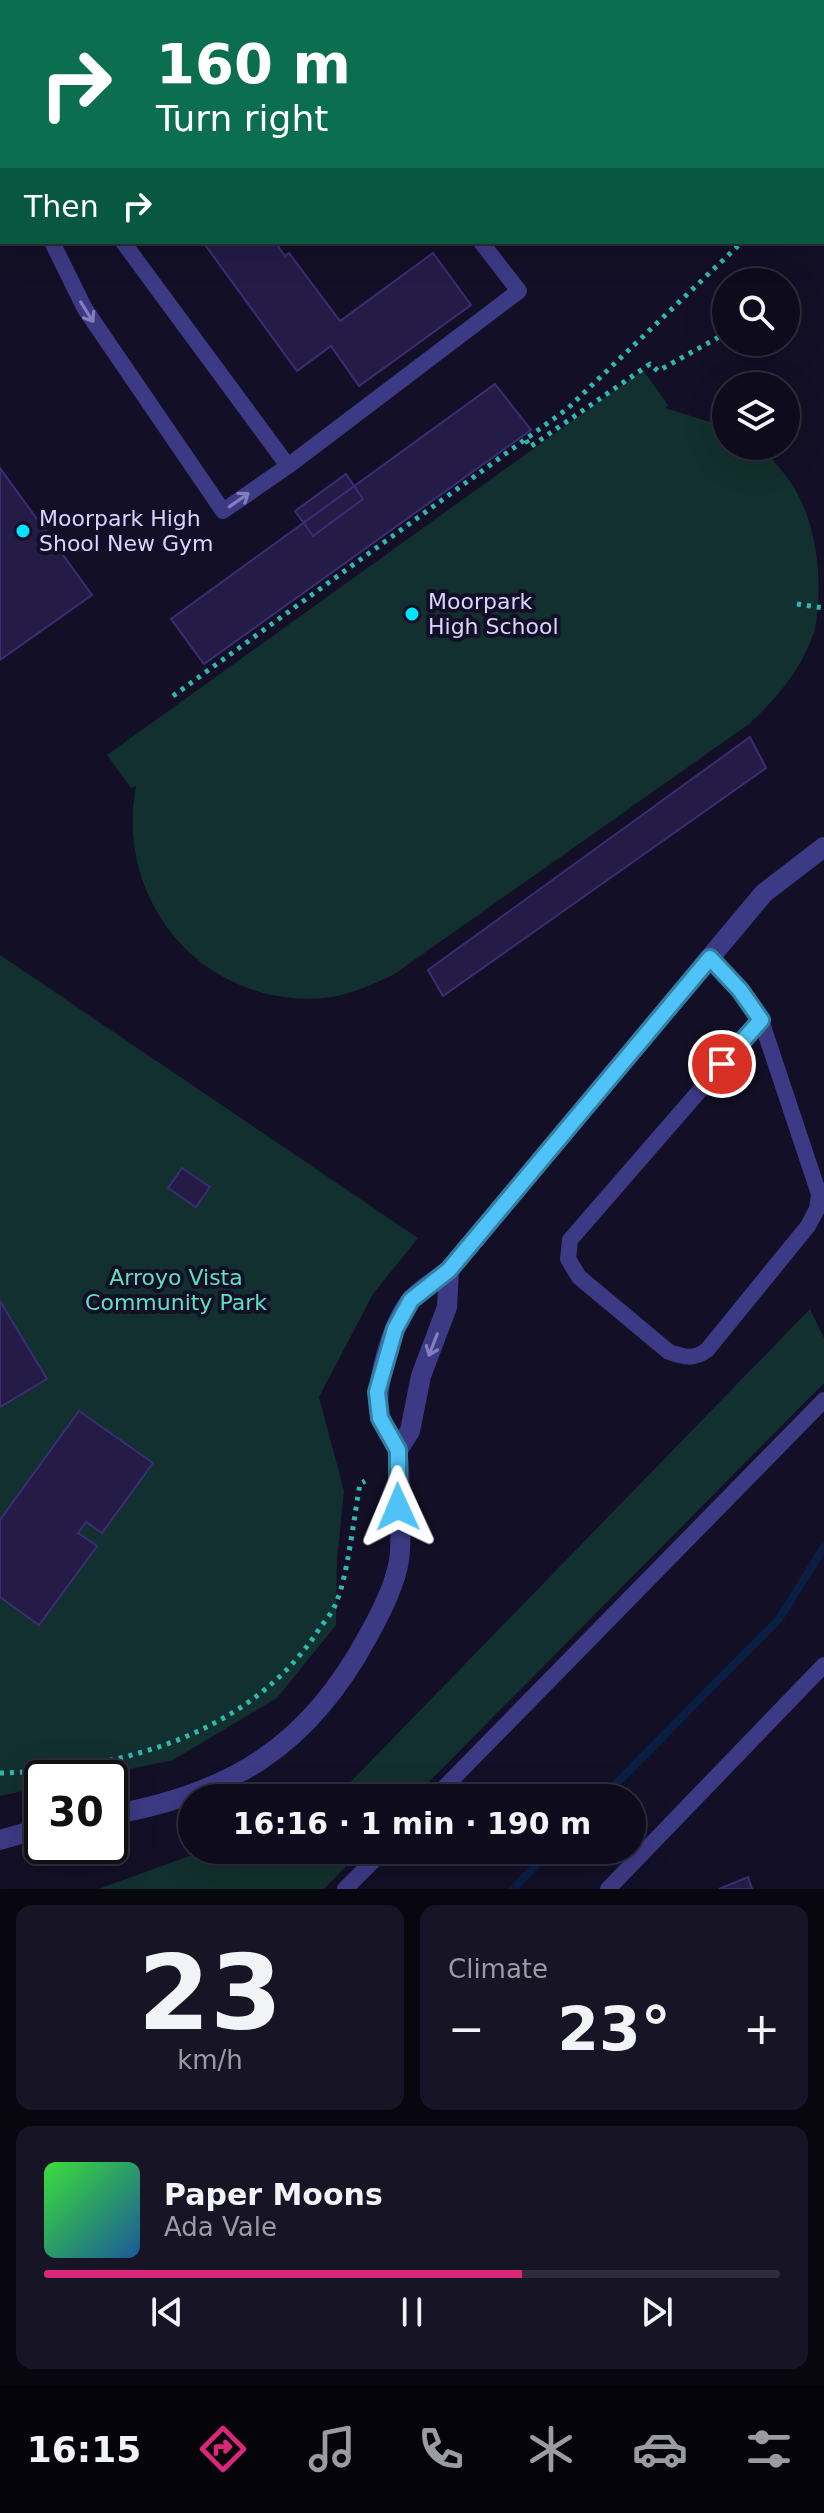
<!DOCTYPE html>
<meta charset="utf-8">
<style>
:root{--surface:#0e0b1c;--page:#171425;--text:#f1f3f6;--muted:#9b9ba3;--line:#2e2b3b;--accent:#db2777}
body{margin:0;font-family:"DejaVu Sans",sans-serif;background:var(--page);color:var(--text);height:100vh;display:flex;flex-direction:column;font-size:30px;white-space:nowrap}
*{box-sizing:border-box;margin:0}
p{font-size:26px;color:var(--muted)}
.icon{flex:none;width:44px;height:44px;fill:none;stroke:currentColor;stroke-width:2;stroke-linecap:round;stroke-linejoin:round}
.map{position:relative;height:1889px;overflow:hidden}
.sheet{display:flex;flex-direction:column;gap:16px;padding:16px;background:#08060f;flex:1}
.sheet>*{flex:none}
.hud{position:absolute;left:0px;top:0px;width:824px;height:244px;box-shadow:0 8px 32px #0002,0 0 0 2px var(--line);background:#0b6e4f;color:#fff;overflow:hidden}
.controls{position:absolute;left:712px;top:268px;display:grid;gap:16px}
.controls a{display:grid;place-items:center;width:88px;height:88px;border-radius:50%;background:var(--surface);box-shadow:0 8px 32px #0002,0 0 0 2px var(--line);font-size:40px}
.speed{position:absolute;left:24px;top:1760px;display:flex;gap:16px;font-size:40px;font-weight:700;text-align:center}
.speed>*{display:grid;place-content:center;width:104px;height:104px;border-radius:50%;background:var(--surface);box-shadow:0 8px 32px #0002,0 0 0 2px var(--line);line-height:1}
.speed .limit{border:4px solid #111;border-radius:12px;background:#fff;color:#111}
.pin{position:absolute;display:grid;place-items:center;width:68px;height:68px;color:#fff;margin:-34px;border:4px solid #fff;border-radius:50%;box-shadow:0 2px 8px #0007}
.me{position:absolute;width:88px;margin:-44px;rotate:359deg;stroke-linejoin:round;filter:drop-shadow(0 0 6px #0008)}
.turn{display:flex;align-items:center;gap:28px;height:168px;padding:0 24px;font-size:36px}
.turn .icon{width:104px;height:104px;stroke-width:2.5}
.turn b{display:block;font-size:56px;line-height:68px}
.then{display:flex;align-items:center;height:76px;padding:0 24px;background:#0003;gap:16px;font-size:30px}
.big{font-size:60px;font-weight:600;line-height:1.1}
.sheet .widget{flex:1;display:flex;flex-direction:column;justify-content:center;gap:12px;min-width:0;padding:0 28px;border-radius:16px;background:var(--page)}
.sheet .dial{align-items:center;gap:0}
.dial b{font-size:104px;line-height:1}
.song{display:flex;align-items:center;gap:24px}
.cover{width:96px;height:96px;border-radius:12px;background:linear-gradient(135deg,hsl(120 70% 55%),hsl(210 70% 35%))}
.played{height:8px;border-radius:4px;background:linear-gradient(90deg,var(--accent) 65%,var(--line) 65%)}
.keys{display:flex;justify-content:space-around;direction:ltr}
.heat{display:flex;justify-content:space-between;align-items:center;font-size:44px;direction:ltr}
.sheet .tiles{flex:1;display:grid;gap:16px;grid-template-columns:1fr 1fr}
.widget:last-child{grid-column:span 2}
.trip{position:absolute;left:178px;top:1784px;width:468px;height:80px;border-radius:40px;background:var(--surface);box-shadow:0 8px 32px #0002,0 0 0 2px var(--line);font-weight:600;line-height:80px;text-align:center}
.dock{display:flex;height:128px;justify-content:space-around;align-items:center;background:#06040b;color:var(--muted)}
.dock .icon{width:56px;height:56px}
.dock .selected{color:var(--accent)}
.dock b{font-size:36px;color:var(--text)}
.map>svg:first-child{display:block}
.green{fill:#12302f}
.lines{fill:none;stroke-linecap:round;stroke-linejoin:round}
.stream{stroke:#0a1f44;stroke-width:8}
.building{fill:#241b47;stroke:#3b2d73;stroke-width:2}
.path{stroke:#2fb8b0;stroke-width:5;stroke-dasharray:4 6;stroke-linecap:butt}
.lane{stroke:#3d3a85;stroke-width:16}
.street{stroke:#3d3a85;stroke-width:20}
.oneway{stroke:#837fbc}
.route-casing{stroke:#337fa1;stroke-width:20}
.route{stroke:#4fc3f7;stroke-width:14}
.poi-dot{fill:#00e5ff;stroke:#130f26;stroke-width:3}
.labels{text-anchor:middle;stroke-width:8;stroke-linejoin:round;paint-order:stroke}
.poi-label{font-size:22px;fill:#d9d4ff;stroke:#130f26;text-anchor:start}
.park-label{font-size:22px;fill:#5fe0c0;stroke:#130f26}
</style>
<div class="map">
<svg width="824" height="1889" viewBox="0 0 824 1889">
<rect width="100%" height="100%" fill="#130f26"/>
<!-- green -->
<path class="green" d="M643,370L668,405L665,408L726,427V446C735,446 749,443 757,447C767,451 776,464 783,472C817,514 824,577 815,629C802,669 779,696 749,724L393,975C371,985 348,996 324,998C204,1008 114,902 136,786L131,788L107,755Z
M0,955L418,1238L373,1294L319,1397L344,1491L337,1559L336,1625L277,1698L173,1760L87,1778H42V1787L0,1796Z
M810,1309L824,1338V1383L413,1798H335Z
M206,1850H362L324,1889H98Z"/>
<g class="lines">
<!-- stream -->
<path class="stream" d="M602,1798L779,1619L824,1547
M513,1889L551,1850"/>
</g>
<!-- building -->
<path class="building" d="M94,0H185L186,2H91Z
M349,0H546V2H349Z
M576,0H674V2H575Z
M203,242H275L285,256L289,253L340,321L433,253L471,305L359,386L331,346L297,371Z
M495,384L531,430L204,664L171,619Z
M0,468L92,595L0,660Z
M346,474L363,499L313,536L295,511Z
M750,737L766,768L443,996L428,970Z
M182,1168L210,1187L196,1207L168,1188Z
M0,1301L47,1379L0,1407Z
M79,1411L153,1463L102,1533L86,1522L78,1533L97,1546L39,1625L0,1597V1520Z
M748,1877L752,1889H719Z"/>
<g class="lines">
<!-- path -->
<path class="path" d="M526,440L530,447L650,364L658,371L726,333
M797,604L824,608
M173,696L567,409L742,242
M0,1773C118,1770 246,1736 316,1634C322,1624 332,1614 336,1603C348,1575 354,1516 360,1484L365,1481"/>
<!-- lane -->
<path class="lane" d="M0,68L2,71
M822,158H824
M0,191L2,194
M52,242L85,309L223,511L288,466L123,242
M288,466L519,291L481,242
M710,958L740,990L761,1020L819,1194L817,1209L808,1226L707,1350C694,1360 684,1357 669,1352L579,1277L568,1259L570,1240L761,1020
M434,1798L824,1400
M345,1889L384,1850
M608,1889L824,1665"/>
<!-- street -->
<path class="street" d="M398,1450L410,1431L421,1376L447,1307L449,1270
M110,1815C231,1794 309,1746 368,1636C381,1613 399,1578 400,1551C401,1536 400,1458 397,1448C393,1437 383,1427 380,1416C373,1388 392,1323 411,1300C420,1289 437,1280 449,1270L764,893L824,847
M0,1840L42,1828"/>
</g>
<!-- one-way arrows -->
<defs><path id="oneway-shaft" d="M-6 0H5M1.5-3L5.5 0L1.5 3" fill="none" stroke-width="1.6" stroke-linecap="round" stroke-linejoin="round" transform="scale(2)"/></defs>
<g class="oneway">
<use href="#oneway-shaft" transform="translate(87 312) rotate(58)"/>
<use href="#oneway-shaft" transform="translate(239 500) rotate(-35)"/>
<use href="#oneway-shaft" transform="translate(433 1345) rotate(111)"/>
</g>
<g class="lines">
<defs>
<path id="route" d="M398,1507V1450L380,1418L377,1392L395,1329L411,1300L449,1270L710,958L740,990L761,1020L722,1064"/>
</defs>
<!-- route casing -->
<use href="#route" class="route-casing"/>
<!-- route -->
<use href="#route" class="route"/>
</g>
<!-- markers -->
<g class="poi-dot">
<circle cx="23" cy="531" r="8"/>
<circle cx="412" cy="614" r="8"/>
</g>
<g class="labels">
<!-- poi labels -->
<g class="poi-label">
<text x="39" y="526">Moorpark High<tspan x="39" dy="25">Shool New Gym</tspan></text>
<text x="428" y="609">Moorpark<tspan x="428" dy="25">High School</tspan></text>
</g>
<!-- park labels -->
<g class="park-label">
<text x="176" y="1285">Arroyo Vista<tspan x="176" dy="25">Community Park</tspan></text>
</g>
</g>
</svg>
<div class="controls">
<a><svg class="icon" aria-label="search" viewBox="0 0 24 24"><circle cx="10" cy="10" r="6"/><path d="M15 15l6 6"/></svg></a>
<a><svg class="icon" aria-label="layers" viewBox="0 0 24 24"><path d="M12 4l9 5-9 5-9-5zM3 14l9 5 9-5"/></svg></a>
</div>
<div class="speed"><div class="limit">30</div></div>
<div class="pin" style="left:722px;top:1064px;background:#d93025"><svg class="icon" aria-label="arrive" viewBox="0 0 24 24"><path d="M6 21V4h12l-3 4 3 4H6"/></svg></div>
<svg class="me" style="left:398px;top:1507px" viewBox="-20 -20 40 40"><path d="M0-17L14 15 0 8-14 15z" fill="#4fc3f7" stroke="#fff" stroke-width="4"/></svg>
<div class="trip">16:16 · 1 min · 190 m</div>
<div class="hud">
<div class="turn"><svg class="icon" aria-label="right" viewBox="0 0 24 24"><path d="M7 20v-9h11M14 6l5 5-5 5"/></svg><div><b>160 m</b>Turn right</div></div>
<div class="then">Then<svg class="icon" aria-label="right" viewBox="0 0 24 24"><path d="M7 20v-9h11M14 6l5 5-5 5"/></svg></div>
</div>
</div>
<section class="sheet">
<div class="tiles">
<div class="widget dial"><b>23</b><p>km/h</p></div>
<div class="widget"><p>Climate</p>
<div class="heat"><a>−</a><b class="big">23°</b><a>+</a></div>
</div>
<div class="widget">
<div class="song"><i class="cover"></i><div><b>Paper Moons</b><p>Ada Vale</p></div></div>
<div class="played"></div>
<div class="keys"><svg class="icon" aria-label="previous" viewBox="0 0 24 24"><path d="M18 5L8 12l10 7zM5 5v14"/></svg><svg class="icon" aria-label="pause" viewBox="0 0 24 24"><path d="M8 5v14M16 5v14"/></svg><svg class="icon" aria-label="next" viewBox="0 0 24 24"><path d="M6 5l10 7-10 7zM19 5v14"/></svg></div>
</div>
</div>
</section>
<nav class="dock">
<b>16:15</b>
<svg class="icon selected" aria-label="directions" viewBox="0 0 24 24"><path d="M12 3l9 9-9 9-9-9zM9 14v-3h6M13 9l2 2-2 2"/></svg>
<svg class="icon" aria-label="music" viewBox="0 0 24 24"><path d="M9 18V5l10-2v13"/><circle cx="6" cy="18" r="3"/><circle cx="16" cy="16" r="3"/></svg>
<svg class="icon" aria-label="phone" viewBox="0 0 24 24"><path d="M5 4h4l2 5-3 2q2 4 5 5l2-3 5 2v4C11 20 4 13 5 4z"/></svg>
<svg class="icon" aria-label="climate" viewBox="0 0 24 24"><path d="M12 3v18M4 7l16 10M4 17L20 7"/></svg>
<svg class="icon" aria-label="car" viewBox="0 0 24 24"><path d="M5 17H2v-5l4-1 3-4h7l3 4 3 1v5h-3M9 17h6M6 11h13"/><circle cx="7" cy="17" r="2"/><circle cx="17" cy="17" r="2"/></svg>
<svg class="icon" aria-label="filters" viewBox="0 0 24 24"><path d="M4 7h16M4 17h16"/><circle cx="9" cy="7" r="2"/><circle cx="15" cy="17" r="2"/></svg>
</nav>
